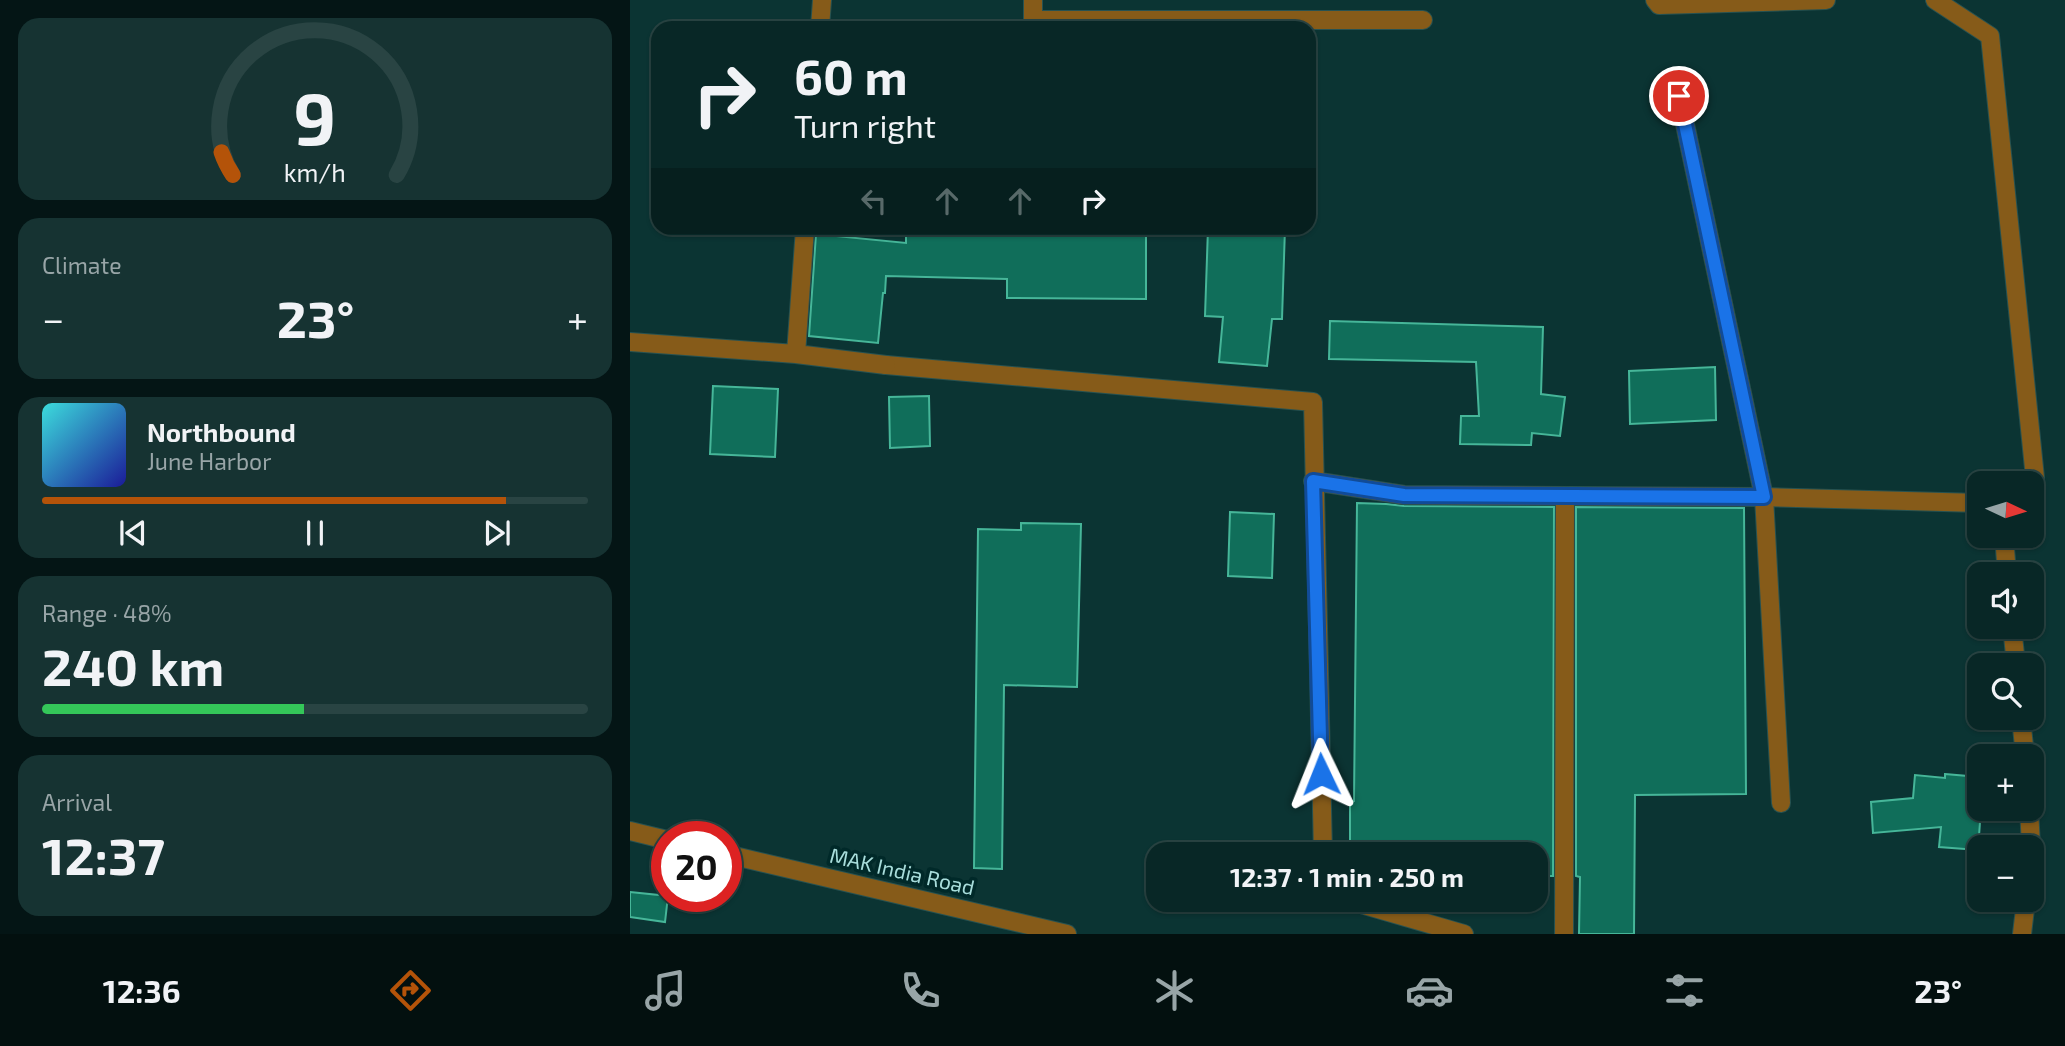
<!DOCTYPE html>
<meta charset="utf-8">
<style>
:root{--surface:#082726;--page:#163332;--text:#f1f3f6;--muted:#98a5a7;--line:#294443;--accent:#b45309}
body{margin:0;font-family:"Exo 2",sans-serif;background:var(--page);color:var(--text);height:100vh;display:flex;flex-direction:column;font-size:26px;white-space:nowrap}
*{box-sizing:border-box;margin:0}
p{font-size:23px;color:var(--muted)}
.icon{flex:none;width:38px;height:38px;fill:none;stroke:currentColor;stroke-width:2;stroke-linecap:round;stroke-linejoin:round}
.map{position:relative;flex:1;overflow:hidden}
.drawer{display:flex;flex-direction:column;gap:18px;padding:18px;background:#041515;width:630px}
.drawer>*{flex:none}
.top-card{position:absolute;left:21px;top:21px;width:665px;height:214px;border-radius:21px;box-shadow:0 2px 5px #0004,0 0 0 2px var(--line);background:#082726;color:var(--text);overflow:hidden}
.needle{width:46px;rotate:94deg}
.buttons{position:absolute;left:1337px;top:471px;display:grid;gap:14px}
.buttons a{display:grid;place-items:center;width:77px;height:77px;border-radius:14px;background:var(--surface);box-shadow:0 2px 5px #0004,0 0 0 2px var(--line);font-size:35px}
.speed{position:absolute;left:21px;top:821px;display:flex;gap:14px;font-size:35px;font-weight:700;text-align:center}
.speed>*{display:grid;place-content:center;width:91px;height:91px;border-radius:50%;background:var(--surface);box-shadow:0 2px 5px #0004,0 0 0 2px var(--line);line-height:1}
.speed .limit{border:10px solid #d22;background:#fff;color:#111}
.pin{position:absolute;display:grid;place-items:center;width:60px;height:60px;color:#fff;margin:-30px;border:4px solid #fff;border-radius:50%;box-shadow:0 2px 7px #0007}
.me{position:absolute;width:77px;margin:-38px;rotate:358deg;stroke-linejoin:round;filter:drop-shadow(0 0 5px #0008)}
.turn{display:flex;align-items:center;gap:24px;height:147px;padding:0 28px;font-size:32px}
.turn .icon{width:91px;height:91px;stroke-width:2.5}
.turn b{display:block;font-size:49px;line-height:60px}
.lanes{display:flex;align-items:center;height:66px;padding:0 28px;background:#0003;justify-content:center;gap:35px;direction:ltr}
.lanes .off{opacity:.35}
.big{font-size:52px;font-weight:700;line-height:1.1}
.drawer .tile{flex:1;display:flex;flex-direction:column;justify-content:center;gap:10px;min-width:0;padding:0 24px;border-radius:21px;background:var(--page)}
.drawer .dial{align-items:center;gap:0}
.dial svg{height:182px;overflow:visible;fill:none;stroke:var(--line);stroke-width:7;stroke-linecap:round;text-anchor:middle}
.dial text{fill:var(--text);stroke:none}
.song{display:flex;align-items:center;gap:21px}
.cover{width:84px;height:84px;border-radius:10px;background:linear-gradient(135deg,hsl(180 70% 55%),hsl(240 70% 35%))}
.played{height:7px;border-radius:4px;background:linear-gradient(90deg,var(--accent) 85%,var(--line) 85%)}
.keys{display:flex;justify-content:space-around;direction:ltr}
.heat{display:flex;justify-content:space-between;align-items:center;font-size:38px;direction:ltr}
.charge{height:10px;border-radius:5px;background:linear-gradient(90deg,#34c759 48%,var(--line) 0)}
.trip{position:absolute;left:516px;top:842px;width:402px;height:70px;border-radius:21px;background:var(--surface);box-shadow:0 2px 5px #0004,0 0 0 2px var(--line);font-weight:700;line-height:70px;text-align:center}
.tabs{display:flex;height:112px;justify-content:space-around;align-items:center;background:#03100f;color:var(--muted)}
.tabs .icon{width:49px;height:49px}
.tabs .on{color:var(--accent)}
.tabs b{font-size:32px;color:var(--text)}
main{display:flex;flex:1;min-height:0}
.map>svg:first-child{display:block}
.building{fill:#106e5a;stroke:#46b699;stroke-width:2}
.lines{fill:none;stroke-linecap:round;stroke-linejoin:round}
.service-casing{stroke:#275251;stroke-width:20}
.minor-casing{stroke:#275251;stroke-width:20}
.tertiary-casing{stroke:#275251;stroke-width:20}
.service{stroke:#865b19;stroke-width:18}
.minor{stroke:#865b19;stroke-width:18}
.tertiary{stroke:#865b19;stroke-width:18}
.route-casing{stroke:#114b97;stroke-width:18}
.route{stroke:#1a73e8;stroke-width:12}
.labels{text-anchor:middle;stroke-width:7;stroke-linejoin:round;paint-order:stroke}
.street-label{font-size:21px;fill:#a8dddb;stroke:#002929}
</style>
<main>
<section class="drawer">
<div class="tile dial"><svg viewBox="0 0 100 80">
<path d="M14 69A42 42 0 1 1 86 69"/>
<path d="M14 69A42 42 0 0 1 9 59" stroke="#b45309"/>
<text x="50" y="56" font-size="32" font-weight="700">9</text>
<text x="50" y="72" font-size="11">km/h</text>
</svg></div>
<div class="tile"><p>Climate</p>
<div class="heat"><a>−</a><b class="big">23°</b><a>+</a></div>
</div>
<div class="tile">
<div class="song"><i class="cover"></i><div><b>Northbound</b><p>June Harbor</p></div></div>
<div class="played"></div>
<div class="keys"><svg class="icon" aria-label="previous" viewBox="0 0 24 24"><path d="M18 5L8 12l10 7zM5 5v14"/></svg><svg class="icon" aria-label="pause" viewBox="0 0 24 24"><path d="M8 5v14M16 5v14"/></svg><svg class="icon" aria-label="next" viewBox="0 0 24 24"><path d="M6 5l10 7-10 7zM19 5v14"/></svg></div>
</div>
<div class="tile"><p>Range · 48%</p><b class="big">240 km</b><div class="charge"></div></div>
<div class="tile"><p>Arrival</p><b class="big">12:37</b></div>
</section>
<div class="map">
<svg width="1435" height="934" viewBox="0 0 1435 934">
<rect width="100%" height="100%" fill="#0b3433"/>
<!-- building -->
<path class="building" d="M276,228H516V299L377,298V279L256,276L255,293H253L248,343L179,336L186,234L276,243Z
M578,228H655L652,319H642L637,366L589,362L593,317L575,316Z
M700,321L913,327L911,394L935,397L930,436L902,433L901,445L830,444L831,416H849L846,362L699,359Z
M1085,367L1086,420L1000,424L999,371Z
M83,386L148,389L145,457L80,454Z
M299,396L300,446L260,448L259,397Z
M727,503L756,504L774,506L924,507L923,876H906V854H720V801H724Z
M946,507L1114,508L1116,794L1005,795L1004,934H949L950,877L946,876Z
M600,512L644,514L642,578L598,576Z
M391,523L451,524L447,687L374,685L372,869L344,868L348,529L391,530Z
M1315,774L1349,777V808H1351L1348,850L1309,847L1311,827L1243,833L1241,802L1283,798L1285,775L1315,778Z
M0,892L38,896L35,922L0,917Z"/>
<g class="lines">
<defs>
<path id="service" d="M403,0V20H793
M256,365L683,402L693,854
M683,481L774,495L1134,497L1349,503
M1374,536L1377,574
M1382,626L1386,665
M1391,718L1395,756
M1399,808L1401,847
M717,900L834,934
M1392,934L1396,900"/>
<path id="minor" d="M1025,0L1029,5L1196,0
M1305,0L1360,36L1405,478L1399,483
M190,28L192,0
M1049,96L1134,497L1151,803
M0,342L166,354L256,365
M166,354L175,228
M934,934L935,496"/>
<path id="tertiary" d="M0,831L37,840
M96,854L437,934"/>
</defs>
<!-- service casing -->
<use href="#service" class="service-casing"/>
<!-- minor casing -->
<use href="#minor" class="minor-casing"/>
<!-- tertiary casing -->
<use href="#tertiary" class="tertiary-casing"/>
<!-- service -->
<use href="#service" class="service"/>
<!-- minor -->
<use href="#minor" class="minor"/>
<!-- tertiary -->
<use href="#tertiary" class="tertiary"/>
</g>
<g class="lines">
<defs>
<path id="route" d="M691,774L683,481L774,495L1134,497L1049,96"/>
</defs>
<!-- route casing -->
<use href="#route" class="route-casing"/>
<!-- route -->
<use href="#route" class="route"/>
</g>
<g class="labels">
<!-- street labels -->
<g class="street-label">
<text transform="translate(272 872) rotate(13)" y="7">MAK India Road</text>
</g>
</g>
</svg>
<div class="buttons">
<a><svg class="needle" viewBox="-14 -14 28 28"><path d="M0-13l5 13h-10z" fill="#e53935"/><path d="M0 13l5-13h-10z" fill="#98a5a7"/></svg></a>
<a><svg class="icon" aria-label="sound" viewBox="0 0 24 24"><path d="M4 9h4l5-4v14l-5-4H4zM17 9q2 3 0 6"/></svg></a>
<a><svg class="icon" aria-label="search" viewBox="0 0 24 24"><circle cx="10" cy="10" r="6"/><path d="M15 15l6 6"/></svg></a>
<a>+</a>
<a>−</a>
</div>
<div class="speed"><div class="limit">20</div></div>
<div class="pin" style="left:1049px;top:96px;background:#d93025"><svg class="icon" aria-label="arrive" viewBox="0 0 24 24"><path d="M6 21V4h12l-3 4 3 4H6"/></svg></div>
<svg class="me" style="left:691px;top:774px" viewBox="-20 -20 40 40"><path d="M0-17L14 15 0 8-14 15z" fill="#1a73e8" stroke="#fff" stroke-width="4"/></svg>
<div class="trip">12:37 · 1 min · 250 m</div>
<div class="top-card">
<div class="turn"><svg class="icon" aria-label="right" viewBox="0 0 24 24"><path d="M7 20v-9h11M14 6l5 5-5 5"/></svg><div><b>60 m</b>Turn right</div></div>
<div class="lanes"><svg class="icon off" aria-label="left" viewBox="0 0 24 24"><path d="M17 20v-9H6M10 6l-5 5 5 5"/></svg><svg class="icon off" aria-label="ahead" viewBox="0 0 24 24"><path d="M12 20V5M6 11l6-6 6 6"/></svg><svg class="icon off" aria-label="ahead" viewBox="0 0 24 24"><path d="M12 20V5M6 11l6-6 6 6"/></svg><svg class="icon" aria-label="right" viewBox="0 0 24 24"><path d="M7 20v-9h11M14 6l5 5-5 5"/></svg></div>
</div>
</div>
</main>
<nav class="tabs">
<b>12:36</b>
<svg class="icon on" aria-label="directions" viewBox="0 0 24 24"><path d="M12 3l9 9-9 9-9-9zM9 14v-3h6M13 9l2 2-2 2"/></svg>
<svg class="icon" aria-label="music" viewBox="0 0 24 24"><path d="M9 18V5l10-2v13"/><circle cx="6" cy="18" r="3"/><circle cx="16" cy="16" r="3"/></svg>
<svg class="icon" aria-label="phone" viewBox="0 0 24 24"><path d="M5 4h4l2 5-3 2q2 4 5 5l2-3 5 2v4C11 20 4 13 5 4z"/></svg>
<svg class="icon" aria-label="climate" viewBox="0 0 24 24"><path d="M12 3v18M4 7l16 10M4 17L20 7"/></svg>
<svg class="icon" aria-label="car" viewBox="0 0 24 24"><path d="M5 17H2v-5l4-1 3-4h7l3 4 3 1v5h-3M9 17h6M6 11h13"/><circle cx="7" cy="17" r="2"/><circle cx="17" cy="17" r="2"/></svg>
<svg class="icon" aria-label="filters" viewBox="0 0 24 24"><path d="M4 7h16M4 17h16"/><circle cx="9" cy="7" r="2"/><circle cx="15" cy="17" r="2"/></svg>
<b>23°</b>
</nav>
